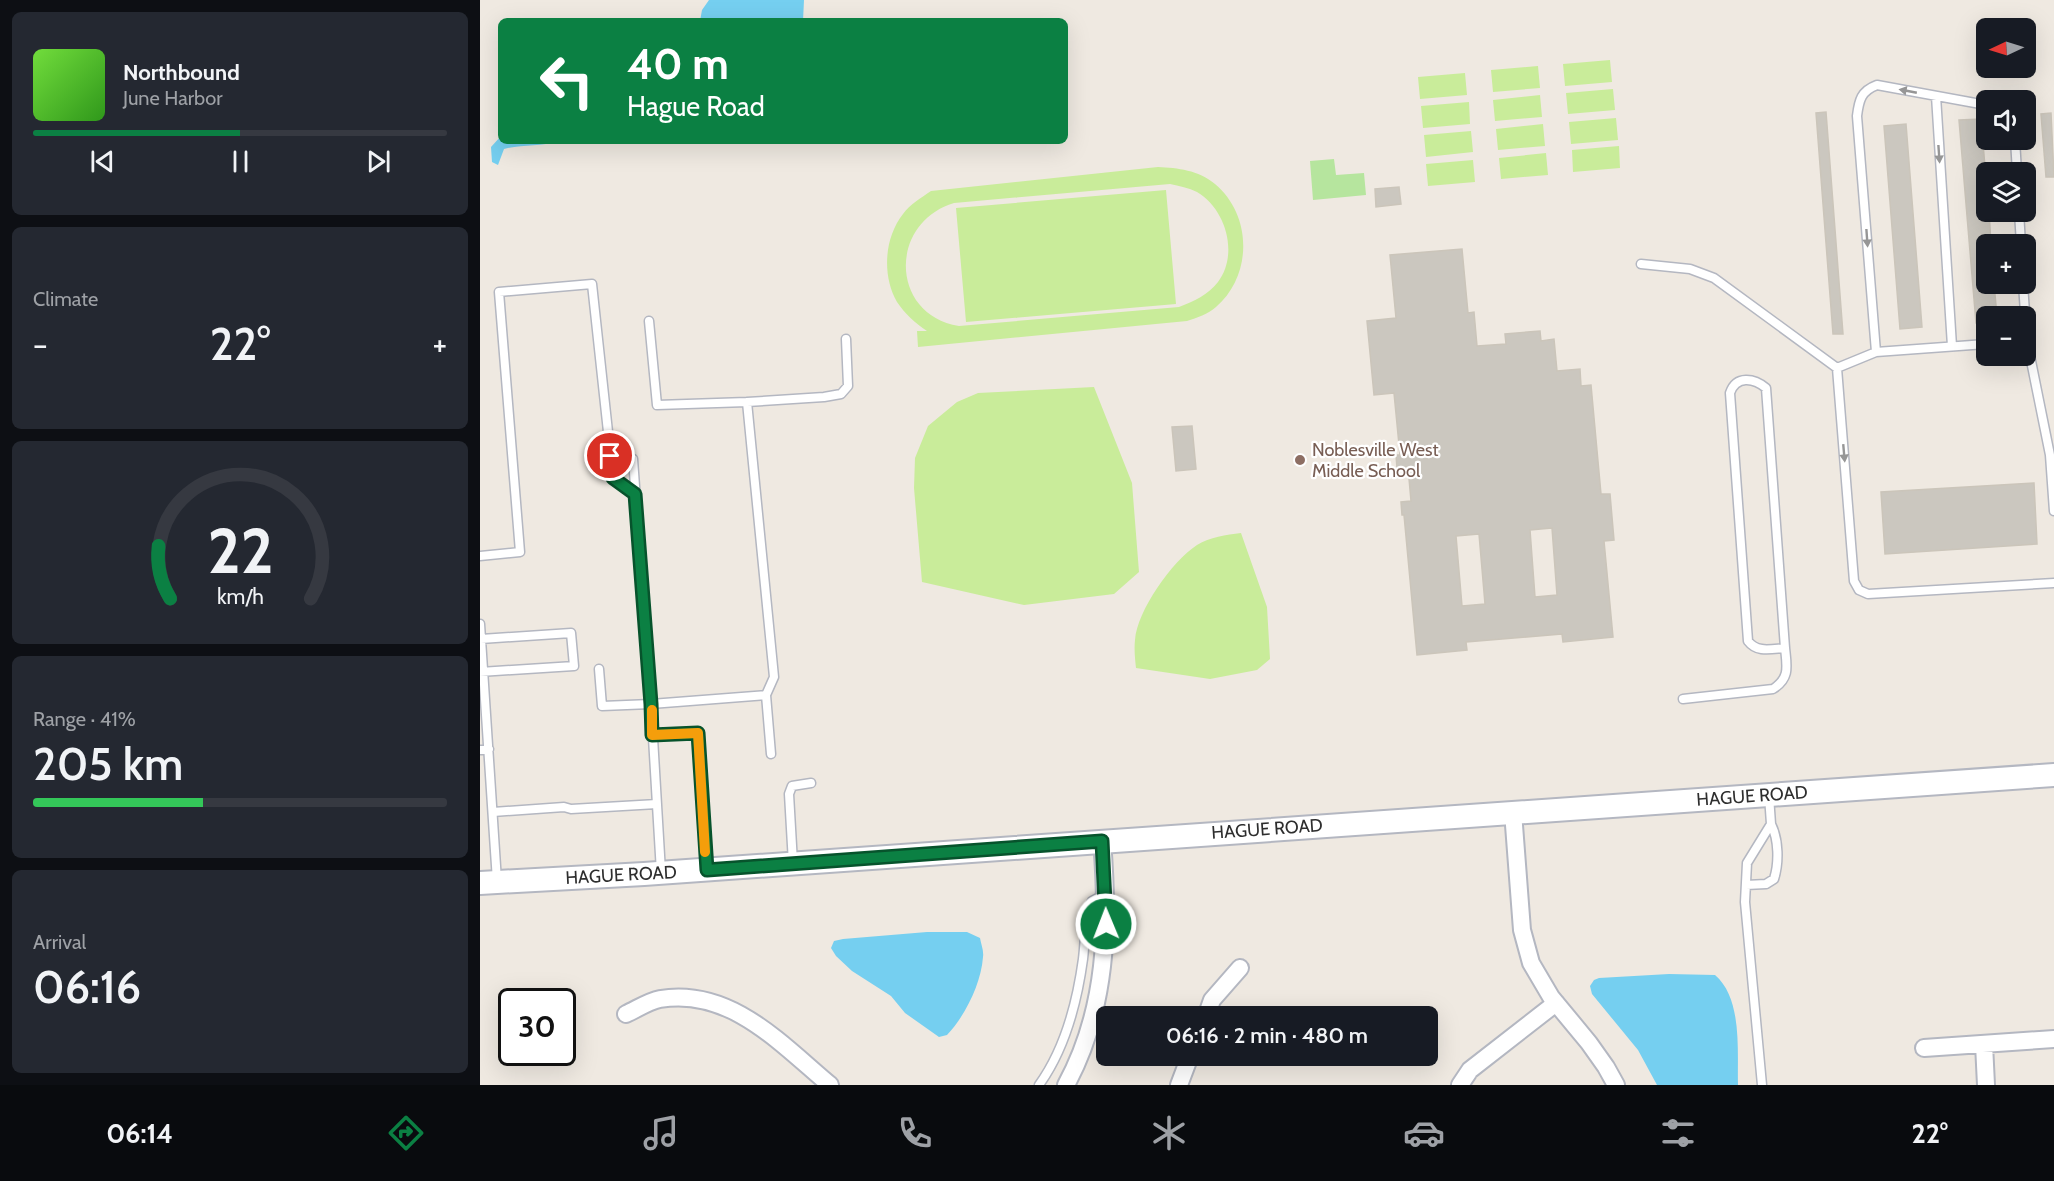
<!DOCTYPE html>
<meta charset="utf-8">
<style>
:root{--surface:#171b24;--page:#242831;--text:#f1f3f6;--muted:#9ea1a6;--line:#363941;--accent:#0b8043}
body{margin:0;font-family:Cabin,sans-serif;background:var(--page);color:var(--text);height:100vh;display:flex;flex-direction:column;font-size:22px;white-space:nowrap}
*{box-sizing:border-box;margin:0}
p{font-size:20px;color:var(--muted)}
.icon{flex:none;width:33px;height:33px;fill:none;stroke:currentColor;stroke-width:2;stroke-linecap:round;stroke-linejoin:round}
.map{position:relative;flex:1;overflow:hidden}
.panel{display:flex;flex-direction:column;gap:12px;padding:12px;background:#0d0f14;width:480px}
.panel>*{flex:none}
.hud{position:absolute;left:18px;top:18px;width:570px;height:126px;border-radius:9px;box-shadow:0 6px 24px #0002;background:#0b8043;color:#fff;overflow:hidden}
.needle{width:39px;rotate:266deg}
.fabs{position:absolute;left:1496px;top:18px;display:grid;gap:12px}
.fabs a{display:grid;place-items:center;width:60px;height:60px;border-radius:9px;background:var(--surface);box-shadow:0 6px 24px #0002;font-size:30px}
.speed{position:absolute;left:18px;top:988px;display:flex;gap:12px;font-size:30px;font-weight:700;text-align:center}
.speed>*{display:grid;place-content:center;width:78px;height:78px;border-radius:50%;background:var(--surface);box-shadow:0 6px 24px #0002;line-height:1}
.speed .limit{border:3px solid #111;border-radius:9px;background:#fff;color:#111}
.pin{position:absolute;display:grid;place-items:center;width:51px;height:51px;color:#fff;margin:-26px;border:3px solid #fff;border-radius:50%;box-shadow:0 2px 6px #0007}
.me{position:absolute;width:66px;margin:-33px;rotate:359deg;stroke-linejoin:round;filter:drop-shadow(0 0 4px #0008)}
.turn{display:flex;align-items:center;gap:21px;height:126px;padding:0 30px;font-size:27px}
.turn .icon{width:78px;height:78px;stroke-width:2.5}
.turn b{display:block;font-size:42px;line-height:51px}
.big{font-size:45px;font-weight:600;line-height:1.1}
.panel .tile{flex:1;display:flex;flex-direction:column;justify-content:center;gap:9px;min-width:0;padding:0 21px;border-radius:9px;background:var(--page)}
.panel .dial{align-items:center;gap:0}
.dial svg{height:156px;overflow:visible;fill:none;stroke:var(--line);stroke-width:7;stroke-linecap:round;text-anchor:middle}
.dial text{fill:var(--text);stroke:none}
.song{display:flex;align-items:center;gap:18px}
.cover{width:72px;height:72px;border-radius:9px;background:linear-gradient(135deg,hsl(100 70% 55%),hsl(110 70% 35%))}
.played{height:6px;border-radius:3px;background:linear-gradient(90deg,var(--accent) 50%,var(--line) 50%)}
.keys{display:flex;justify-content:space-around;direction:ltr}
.heat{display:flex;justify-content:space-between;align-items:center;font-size:33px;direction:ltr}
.charge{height:9px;border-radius:4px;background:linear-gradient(90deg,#34c759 41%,var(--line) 0)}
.trip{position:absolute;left:616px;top:1006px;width:342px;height:60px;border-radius:9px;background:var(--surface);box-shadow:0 6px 24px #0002;font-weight:600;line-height:60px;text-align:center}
.tab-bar{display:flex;height:96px;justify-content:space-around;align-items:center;background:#090b0e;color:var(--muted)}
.tab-bar .icon{width:42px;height:42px}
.tab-bar .on{color:var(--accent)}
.tab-bar b{font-size:27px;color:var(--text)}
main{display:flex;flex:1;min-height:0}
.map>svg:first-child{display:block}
.green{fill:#b6e59e}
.pitch{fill:#c9ec9a;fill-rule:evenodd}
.water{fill:#75cff0}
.building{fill:#cbc7bf;stroke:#cbc5ba;stroke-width:1.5;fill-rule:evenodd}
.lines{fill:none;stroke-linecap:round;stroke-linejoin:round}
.lane-casing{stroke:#b4b7c1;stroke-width:11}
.street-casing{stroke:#b4b7c1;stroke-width:20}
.secondary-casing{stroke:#b4b7c1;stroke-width:26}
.lane{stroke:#fff;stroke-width:8}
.street{stroke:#fff;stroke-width:16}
.secondary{stroke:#fff;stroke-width:22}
.oneway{fill:#969696}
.route-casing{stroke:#07532c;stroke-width:15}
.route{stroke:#0b8043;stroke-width:10}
.slow{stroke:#f59e0b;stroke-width:10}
.education-dot{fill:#8d6e63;stroke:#fff;stroke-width:2}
.labels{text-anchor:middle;stroke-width:4.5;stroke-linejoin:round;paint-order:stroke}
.education-label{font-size:18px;fill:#785e54;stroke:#fff;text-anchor:start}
.street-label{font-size:18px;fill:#2e2e2e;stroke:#fff}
</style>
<main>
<section class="panel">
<div class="tile">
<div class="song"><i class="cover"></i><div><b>Northbound</b><p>June Harbor</p></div></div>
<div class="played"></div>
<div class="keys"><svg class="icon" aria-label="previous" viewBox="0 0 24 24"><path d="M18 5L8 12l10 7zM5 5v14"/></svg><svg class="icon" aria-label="pause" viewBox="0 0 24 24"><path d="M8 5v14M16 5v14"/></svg><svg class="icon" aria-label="next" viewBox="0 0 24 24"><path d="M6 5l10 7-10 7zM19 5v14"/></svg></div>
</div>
<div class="tile"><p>Climate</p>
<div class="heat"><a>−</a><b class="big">22°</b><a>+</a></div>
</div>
<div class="tile dial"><svg viewBox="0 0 100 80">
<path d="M14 69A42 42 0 1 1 86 69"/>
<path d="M14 69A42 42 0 0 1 8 42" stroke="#0b8043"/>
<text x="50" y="56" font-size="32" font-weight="700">22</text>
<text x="50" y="72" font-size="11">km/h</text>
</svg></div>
<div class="tile"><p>Range · 41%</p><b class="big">205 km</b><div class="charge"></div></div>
<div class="tile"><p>Arrival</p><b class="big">06:16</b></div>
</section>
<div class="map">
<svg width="1574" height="1085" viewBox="0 0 1574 1085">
<rect width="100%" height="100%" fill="#efe9e1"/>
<!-- green -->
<path class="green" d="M854,159L856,175L884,173L886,195L833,200L830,161Z"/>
<!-- pitch -->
<path class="pitch" d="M1130,60L1132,82L1085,86L1083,64Z
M1058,66L1060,88L1013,92L1011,70Z
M985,73L987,95L940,99L938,77Z
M1133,89L1135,110L1088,114L1086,93Z
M1060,95L1062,117L1015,121L1013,100Z
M989,102L990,124L943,128L941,106Z
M1136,118L1138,140L1091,144L1089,122Z
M1063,124L1065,146L1018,150L1016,129Z
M991,131L993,152L946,157L944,135Z
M1139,146L1140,168L1093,172L1092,150Z
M1066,153L1068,175L1021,179L1019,158Z
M993,160L995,182L948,186L946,164Z
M678,167C698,168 718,170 735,184C772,215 773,275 736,307C728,314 717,318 707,321L438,347L437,331H447C435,323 425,314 417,302C402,276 404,238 423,214C430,204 441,198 451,191ZM690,184C699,186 709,188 717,192C746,209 759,254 738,282C728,295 714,301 699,307L479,326C410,315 408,223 474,203Z
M686,190L696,304L486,322L476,208Z
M614,387L652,483L659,572L634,594L544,605L442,582L434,488L435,458L448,426L477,402L498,393Z
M761,533L787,607L790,659L777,670L730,679L656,668C655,659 654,649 655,640C657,611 692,561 717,545C730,537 746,535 761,533Z"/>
<!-- water -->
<path class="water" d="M229,0H324L323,21H220L222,10Z
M21,136V141H78C61,147 42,144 24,149L18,165L12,162L11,147Z
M447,932H487L500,938C501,944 504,951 503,957C501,984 485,1016 467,1035L459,1037L425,1013L411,996L372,971L356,956L351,948L354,941L363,939Z
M1189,974L1235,975C1263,999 1257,1052 1258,1085H1177L1158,1050L1112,994L1110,986L1114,980L1119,978Z"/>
<!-- building -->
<path class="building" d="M1346,112L1363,334H1353L1336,113Z
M1571,113L1574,177H1566L1561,114Z
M1501,119L1506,179V212H1509L1511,244H1506V284H1514L1517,316H1506V322L1496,323L1479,120Z
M1426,124L1442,327L1420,329L1404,126Z
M919,187L921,204L896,207L895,189Z
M982,249L988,313L994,312L997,346L1026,344L1025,334L1060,331L1061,341L1074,339L1077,371L1100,369L1101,386L1111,385L1121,494H1130L1134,540L1124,541L1133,637L1083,642L1082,634L986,642L987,650L937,655L924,515H922L921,502L931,501L928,467L917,468L916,455H920L914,393L894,395L887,321L916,318L910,255ZM1072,528L1077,595L1055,597L1050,530ZM999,534L1005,604L982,606L976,536Z
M712,426L716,469L696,471L692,427Z
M1554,483L1557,544L1405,554L1401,492Z"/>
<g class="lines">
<defs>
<path id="lane" d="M1456,96L1472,346
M1535,140L1537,172
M1539,212L1541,244
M1161,264L1210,269L1234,278L1357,368L1374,581L1379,590L1388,594L1574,583
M1543,284L1547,341L1570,455L1574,511
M169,321L177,405L267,402L294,677L286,695
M1396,352L1377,116C1379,100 1381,91 1397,85L1506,105
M1357,368L1396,352L1506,344
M267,402L344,397L361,394L368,386L366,339
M153,459L171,704L286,695L291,754
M0,556L40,552L19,292L112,284L133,478L155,494
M0,624L17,881
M119,669L122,706L171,704L181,872
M0,672L94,666L91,633L1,639
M1203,699L1293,689C1310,678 1307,667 1305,648L1286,388C1274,378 1256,375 1250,393L1268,641C1277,653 1291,649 1305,648
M172,735L218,733L227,869
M0,750L9,749
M13,812L84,807L91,809L177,804
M313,863L309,794L312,786L331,783
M1266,885L1286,884L1294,879C1299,863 1299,840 1291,824
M559,1085C585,1049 597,1003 603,959C605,942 605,925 609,908L612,901L625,894
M1282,1085L1265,902L1267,863L1291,824L1289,796"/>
<path id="street" d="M1033,812L1042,930L1051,963L1071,997L1109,1043L1126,1067L1136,1085
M146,1014C157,1009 169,1001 180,999C250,987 301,1044 350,1085
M726,1017L732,1000L760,968
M1504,1044L1506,1085
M1444,1048L1574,1039
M586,1085C627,1010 629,925 622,841
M699,1085L710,1056
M980,1085L990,1070L1076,1003"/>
<path id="secondary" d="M0,883L164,874L1574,775"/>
</defs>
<!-- lane casing -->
<use href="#lane" class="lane-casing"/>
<!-- street casing -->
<use href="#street" class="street-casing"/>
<!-- secondary casing -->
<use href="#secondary" class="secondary-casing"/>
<!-- lane -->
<use href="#lane" class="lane"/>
<!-- street -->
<use href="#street" class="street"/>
<!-- secondary -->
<use href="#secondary" class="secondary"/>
</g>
<!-- one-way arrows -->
<defs><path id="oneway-solid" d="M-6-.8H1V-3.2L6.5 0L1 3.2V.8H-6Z" transform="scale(1.5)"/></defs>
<g class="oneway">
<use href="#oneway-solid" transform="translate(1428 91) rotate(-169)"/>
<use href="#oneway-solid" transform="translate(1459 154) rotate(86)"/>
<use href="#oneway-solid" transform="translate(1387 238) rotate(86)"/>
<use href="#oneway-solid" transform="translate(1364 453) rotate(85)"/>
</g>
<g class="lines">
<defs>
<path id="route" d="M130,456L133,478L155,494L171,704L172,735L218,733L227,870L622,841L626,924"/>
</defs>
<!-- route casing -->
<use href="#route" class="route-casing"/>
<!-- route -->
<use href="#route" class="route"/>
<!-- slow -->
<path class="slow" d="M172,710V735L218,733L225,852"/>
</g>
<!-- markers -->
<circle class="education-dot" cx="820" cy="460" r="6"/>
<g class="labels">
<!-- education labels -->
<g class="education-label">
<text x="832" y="456">Noblesville West<tspan x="832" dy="21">Middle School</tspan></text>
</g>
<!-- street labels -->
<g class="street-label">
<text transform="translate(1272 796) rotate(-4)" y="6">HAGUE ROAD</text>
<text transform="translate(787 829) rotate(-4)" y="6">HAGUE ROAD</text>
<text transform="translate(141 875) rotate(-3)" y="6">HAGUE ROAD</text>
</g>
</g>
</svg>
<div class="fabs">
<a><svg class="needle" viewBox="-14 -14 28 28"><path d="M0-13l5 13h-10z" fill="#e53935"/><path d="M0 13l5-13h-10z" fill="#9ea1a6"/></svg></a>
<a><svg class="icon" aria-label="sound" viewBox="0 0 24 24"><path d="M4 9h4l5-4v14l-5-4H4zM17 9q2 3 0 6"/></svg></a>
<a><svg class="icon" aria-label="layers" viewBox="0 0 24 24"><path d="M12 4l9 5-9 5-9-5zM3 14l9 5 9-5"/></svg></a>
<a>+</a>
<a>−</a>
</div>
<div class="speed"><div class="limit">30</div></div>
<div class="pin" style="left:130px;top:456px;background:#d93025"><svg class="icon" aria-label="arrive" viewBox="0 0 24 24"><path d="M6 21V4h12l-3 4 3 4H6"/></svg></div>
<svg class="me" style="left:626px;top:924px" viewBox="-20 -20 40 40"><circle r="17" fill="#0b8043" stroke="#fff" stroke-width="3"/><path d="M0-11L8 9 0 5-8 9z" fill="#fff"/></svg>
<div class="trip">06:16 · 2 min · 480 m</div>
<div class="hud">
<div class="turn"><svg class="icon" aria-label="left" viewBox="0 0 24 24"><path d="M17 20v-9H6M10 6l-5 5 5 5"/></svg><div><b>40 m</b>Hague Road</div></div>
</div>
</div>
</main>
<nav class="tab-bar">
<b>06:14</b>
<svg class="icon on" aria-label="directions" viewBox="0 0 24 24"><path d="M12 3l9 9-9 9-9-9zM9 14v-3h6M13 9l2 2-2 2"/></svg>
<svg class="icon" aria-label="music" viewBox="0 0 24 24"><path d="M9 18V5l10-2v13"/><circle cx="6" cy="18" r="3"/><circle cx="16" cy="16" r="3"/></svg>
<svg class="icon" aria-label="phone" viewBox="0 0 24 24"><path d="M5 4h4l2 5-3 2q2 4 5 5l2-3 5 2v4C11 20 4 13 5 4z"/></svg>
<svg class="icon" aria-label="climate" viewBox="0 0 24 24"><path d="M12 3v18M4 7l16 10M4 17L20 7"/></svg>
<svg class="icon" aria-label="car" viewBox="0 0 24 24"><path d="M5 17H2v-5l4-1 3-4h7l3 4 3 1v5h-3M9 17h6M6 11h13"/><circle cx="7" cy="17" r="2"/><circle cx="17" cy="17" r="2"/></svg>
<svg class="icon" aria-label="filters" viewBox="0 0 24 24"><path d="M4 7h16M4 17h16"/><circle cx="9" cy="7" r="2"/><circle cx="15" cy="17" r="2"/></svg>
<b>22°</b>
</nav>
